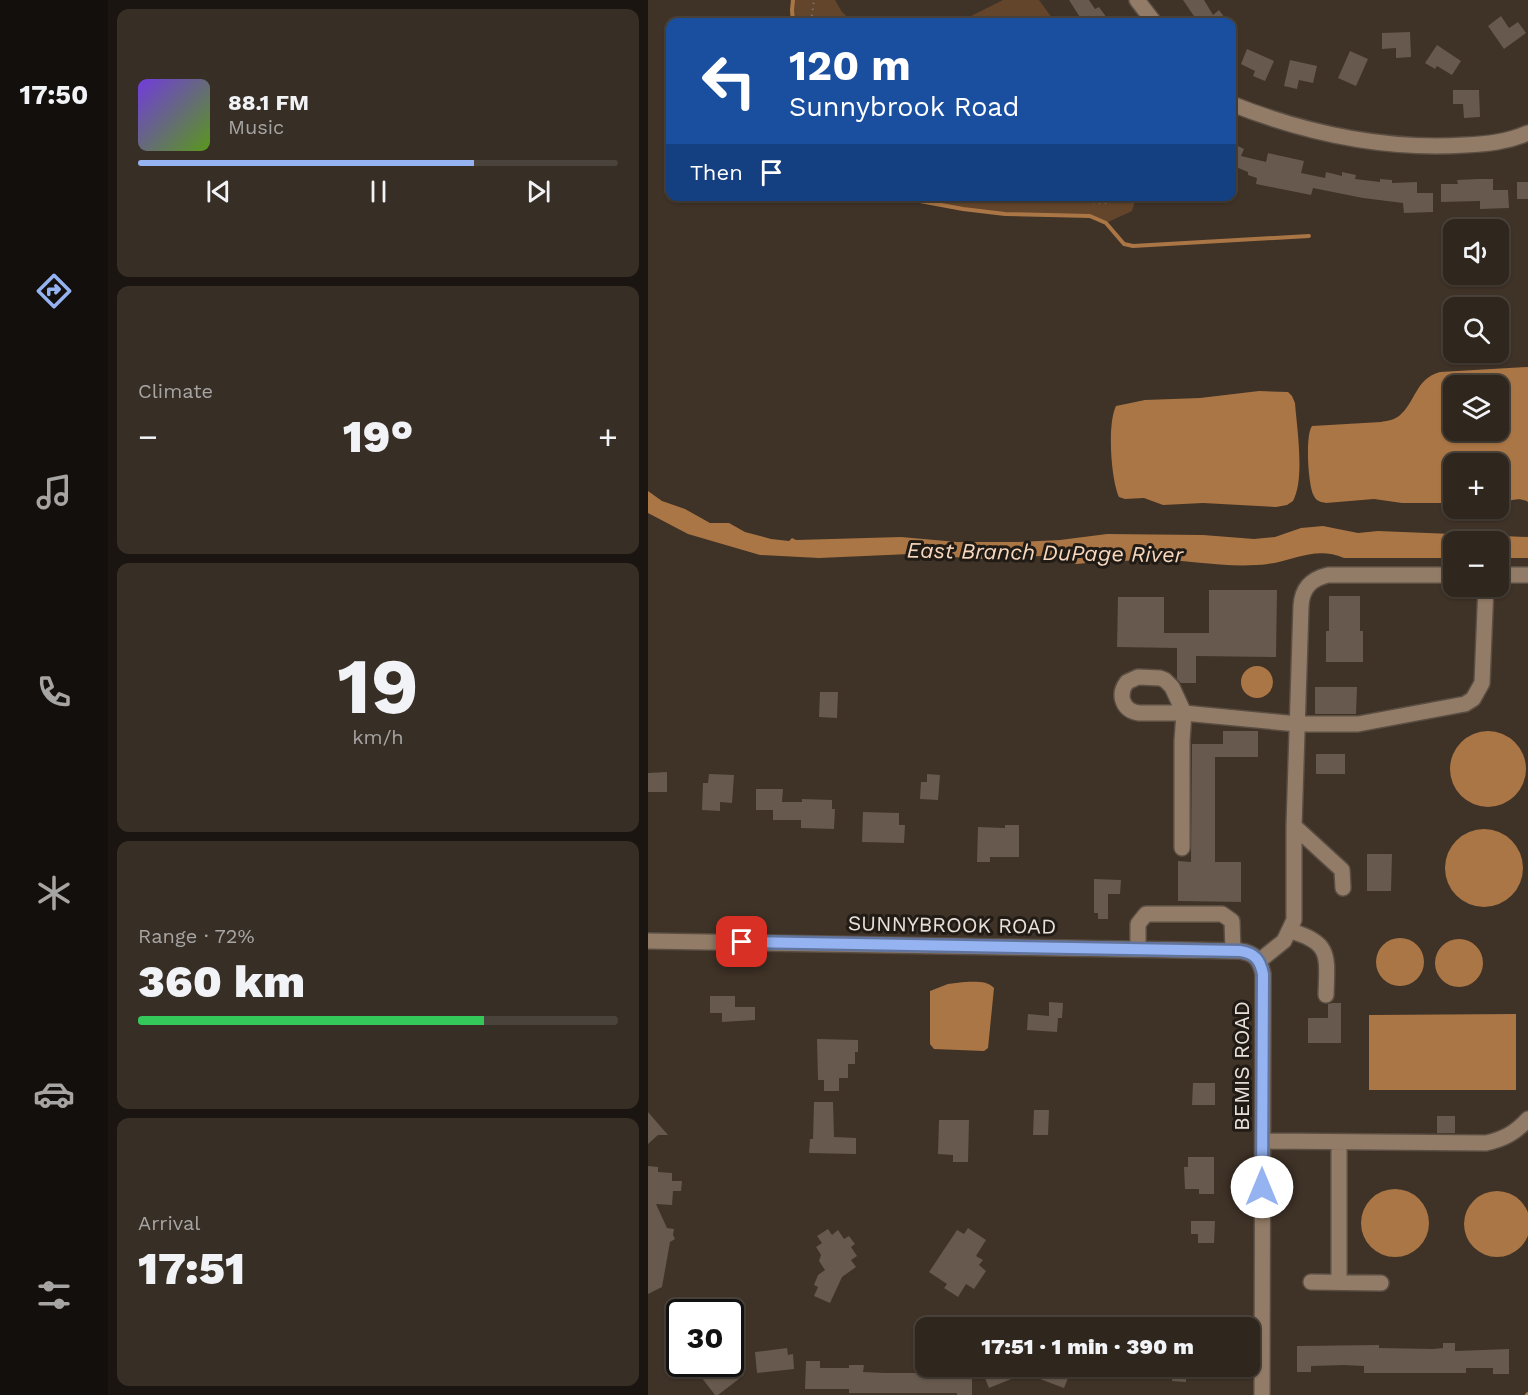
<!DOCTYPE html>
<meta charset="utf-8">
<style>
:root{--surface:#2f261d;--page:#372e26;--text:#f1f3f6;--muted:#a7a5a4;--line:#4a433b;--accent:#95b2f1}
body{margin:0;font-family:"Work Sans",sans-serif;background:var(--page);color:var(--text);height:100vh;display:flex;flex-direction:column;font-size:22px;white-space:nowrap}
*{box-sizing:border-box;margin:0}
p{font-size:20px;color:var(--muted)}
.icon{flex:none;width:33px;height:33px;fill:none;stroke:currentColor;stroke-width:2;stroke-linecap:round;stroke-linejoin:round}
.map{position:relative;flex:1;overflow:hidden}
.side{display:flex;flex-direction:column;gap:9px;padding:9px;background:#1a1510;width:540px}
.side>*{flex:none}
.banner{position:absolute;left:18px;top:18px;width:570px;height:183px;border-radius:12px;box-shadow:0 2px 4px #0004,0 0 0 2px var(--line);background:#1a4fa0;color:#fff;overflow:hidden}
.tools{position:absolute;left:795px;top:219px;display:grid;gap:12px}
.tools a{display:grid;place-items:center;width:66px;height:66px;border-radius:12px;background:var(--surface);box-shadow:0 2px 4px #0004,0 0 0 2px var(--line);font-size:30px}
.speed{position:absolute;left:18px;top:1299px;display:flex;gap:12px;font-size:30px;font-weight:700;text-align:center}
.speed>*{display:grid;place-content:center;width:78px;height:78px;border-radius:50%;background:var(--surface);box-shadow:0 2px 4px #0004,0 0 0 2px var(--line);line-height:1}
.speed .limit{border:3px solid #111;border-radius:9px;background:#fff;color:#111}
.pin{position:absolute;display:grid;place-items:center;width:51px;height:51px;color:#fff;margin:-26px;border-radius:12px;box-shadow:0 3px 9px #0006}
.me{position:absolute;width:66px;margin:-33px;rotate:0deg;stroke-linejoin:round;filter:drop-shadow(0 0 4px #0008)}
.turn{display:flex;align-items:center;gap:21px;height:126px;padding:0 24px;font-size:27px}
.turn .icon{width:78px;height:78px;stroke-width:2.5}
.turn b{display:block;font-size:42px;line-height:51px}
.then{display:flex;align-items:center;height:57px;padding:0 24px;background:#0003;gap:12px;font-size:22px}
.big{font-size:45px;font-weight:800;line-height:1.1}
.side .widget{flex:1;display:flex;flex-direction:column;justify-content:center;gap:9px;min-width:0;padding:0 21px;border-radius:12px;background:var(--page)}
.side .dial{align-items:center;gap:0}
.dial b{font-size:78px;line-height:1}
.song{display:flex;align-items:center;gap:18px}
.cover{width:72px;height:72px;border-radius:9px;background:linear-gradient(135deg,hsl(260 70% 55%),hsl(90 70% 35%))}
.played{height:6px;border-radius:3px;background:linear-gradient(90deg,var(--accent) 70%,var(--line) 70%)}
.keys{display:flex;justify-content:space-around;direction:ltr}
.heat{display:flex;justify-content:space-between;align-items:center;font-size:33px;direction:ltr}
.charge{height:9px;border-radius:4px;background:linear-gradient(90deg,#34c759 72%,var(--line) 0)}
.trip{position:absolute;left:267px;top:1317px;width:345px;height:60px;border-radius:12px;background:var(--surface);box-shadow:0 2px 4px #0004,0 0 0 2px var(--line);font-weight:800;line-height:60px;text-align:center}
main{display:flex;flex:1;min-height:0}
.tabs{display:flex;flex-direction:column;width:108px;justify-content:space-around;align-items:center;background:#130f0c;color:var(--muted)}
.tabs .icon{width:42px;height:42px}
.tabs .current{color:var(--accent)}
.tabs b{font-size:27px;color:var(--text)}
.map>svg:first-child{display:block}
.green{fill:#63452b}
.water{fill:#ab7645;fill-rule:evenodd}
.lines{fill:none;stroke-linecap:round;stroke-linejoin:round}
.stream{stroke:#ab7645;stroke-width:4}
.building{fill:#67594d}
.minor-casing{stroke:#5a4e43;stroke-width:18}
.path{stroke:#7c7067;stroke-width:2;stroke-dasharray:1.5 4.5;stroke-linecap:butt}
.minor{stroke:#937c67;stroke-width:15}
.route-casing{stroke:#61749d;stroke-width:15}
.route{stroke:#95b2f1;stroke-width:10}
.labels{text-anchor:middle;stroke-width:6;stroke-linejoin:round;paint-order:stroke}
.street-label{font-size:21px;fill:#e8dfd9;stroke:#211b16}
.water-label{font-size:22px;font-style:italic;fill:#f7d8be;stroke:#211b16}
</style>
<main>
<nav class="tabs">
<b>17:50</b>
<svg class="icon current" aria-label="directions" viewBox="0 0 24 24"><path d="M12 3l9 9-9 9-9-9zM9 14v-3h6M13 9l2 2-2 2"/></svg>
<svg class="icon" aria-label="music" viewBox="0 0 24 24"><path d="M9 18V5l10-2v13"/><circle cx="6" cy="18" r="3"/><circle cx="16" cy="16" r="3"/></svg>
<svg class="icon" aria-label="phone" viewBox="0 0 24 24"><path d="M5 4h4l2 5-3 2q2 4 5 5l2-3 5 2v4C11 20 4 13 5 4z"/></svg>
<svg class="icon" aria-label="climate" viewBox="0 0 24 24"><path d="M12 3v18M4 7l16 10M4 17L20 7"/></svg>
<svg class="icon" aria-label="car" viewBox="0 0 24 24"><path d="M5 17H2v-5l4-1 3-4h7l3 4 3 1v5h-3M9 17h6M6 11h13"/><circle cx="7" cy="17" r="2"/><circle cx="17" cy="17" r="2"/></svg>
<svg class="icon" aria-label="filters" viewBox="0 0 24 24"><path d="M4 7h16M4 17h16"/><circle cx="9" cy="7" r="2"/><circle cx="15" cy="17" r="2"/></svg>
</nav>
<section class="side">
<div class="widget">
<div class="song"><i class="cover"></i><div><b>88.1 FM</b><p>Music</p></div></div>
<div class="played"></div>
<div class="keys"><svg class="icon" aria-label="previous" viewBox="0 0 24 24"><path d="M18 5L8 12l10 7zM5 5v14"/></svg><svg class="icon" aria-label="pause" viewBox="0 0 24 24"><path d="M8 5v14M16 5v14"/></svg><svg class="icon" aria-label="next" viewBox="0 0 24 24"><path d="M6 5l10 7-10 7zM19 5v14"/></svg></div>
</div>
<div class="widget"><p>Climate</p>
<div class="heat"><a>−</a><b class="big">19°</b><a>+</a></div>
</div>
<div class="widget dial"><b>19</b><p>km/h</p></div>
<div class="widget"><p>Range · 72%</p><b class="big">360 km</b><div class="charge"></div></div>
<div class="widget"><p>Arrival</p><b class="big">17:51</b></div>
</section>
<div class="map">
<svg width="880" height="1395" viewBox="0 0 880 1395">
<rect width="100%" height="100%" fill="#3f3227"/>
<!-- green -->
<path class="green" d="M145,0H187L194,12L205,22H145L144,10Z
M355,0H391L407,22H311Z
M245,197L488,196V197L484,211L458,223C426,210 391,216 356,214C319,211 282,205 245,197Z"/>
<!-- water -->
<path class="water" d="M880,367V502C871,496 861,501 851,503L850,464H806L805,503H754L726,499L678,503C673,502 668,501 666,496C660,486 657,435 664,426L733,422C738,421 746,420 751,416C768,402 767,379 792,372ZM806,386H850V430H806Z
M611,391L640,392L644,396L647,403C649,429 657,479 645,501L639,505L628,507L555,503L515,505L496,498L477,499L471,497C463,479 459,424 468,406L497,400L552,398Z
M0,491L14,501L37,509L62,523H81L97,532L123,539L141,541L144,538L148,540L253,537L309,542H370L412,540L459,534L555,535L606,539L627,537L653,528L675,526L710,533L730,531L880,537V558H851L850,542H806L805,558H696C668,546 648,560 620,564C573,570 524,555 477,561L478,556L473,552L462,558L463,563L457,566L448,562L429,564L393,556L333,559L262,554L171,558L112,555L40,534L0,513Z
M593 682a16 16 0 1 1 32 0a16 16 0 1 1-32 0Z
M802 769a38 38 0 1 1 76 0a38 38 0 1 1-76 0Z
M797 868a39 39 0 1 1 78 0a39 39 0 1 1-78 0Z
M728 962a24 24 0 1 1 48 0a24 24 0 1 1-48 0Z
M787 963a24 24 0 1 1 48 0a24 24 0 1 1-48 0Z
M316,982C325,982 339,980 346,988L340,1048L336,1051L286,1049L282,1044V991L300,984Z
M868,1014V1090H721V1015Z
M713 1223a34 34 0 1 1 68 0a34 34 0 1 1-68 0Z
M816 1224a33 33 0 1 1 66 0a33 33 0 1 1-66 0Z"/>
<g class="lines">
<!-- stream -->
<path class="stream" d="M145,22L144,10L145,0
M245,196L315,209L357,214L442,216L458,223L476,244L485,246L661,236
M879,1395L880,1394"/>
</g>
<!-- building -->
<path class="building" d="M421,0H441L447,9L451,7L459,18L452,22H435Z
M535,0H556L565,15L571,10L580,22H550Z
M853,16L861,28L870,22L878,33L856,49L840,26Z
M762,32L763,57L748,58V48L734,49V33Z
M789,45L813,61L804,75L789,66L787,69L777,63Z
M599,49L626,61L617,81L605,76L607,71L593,64Z
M702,51L720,59L708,86L690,78Z
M642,60L669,66L665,83L651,80L649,89L636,86Z
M805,90H831L832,117L816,118L815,104H805Z
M584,143L596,149L593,156L618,162L620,153L656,161L653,173L677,178L678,172L694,176V172L708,175L707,179L732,182V179L744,180V183L769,182V193H785V212L756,213L755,203L715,198L665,188L663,195L608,184L609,178L600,175V172L588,167L584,178Z
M831,179H845V190H860L861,208L832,209V201L793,202V184H810L809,180Z
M869,182H880V199H869Z
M561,590H629L628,657L548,656V683H533L529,679V648L469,647L470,597H516V633H561Z
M681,596H712V631H715V662H678V631H681Z
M667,687H709L708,714H667Z
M172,692H190L189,718L171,717Z
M575,731H610V757H567V862H593V902L530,901V861L543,862L544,744H575Z
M668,754H697V774H668Z
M19,772V792H0V773Z
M61,774L86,775L84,803L72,802V811L54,810L55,783H60Z
M279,774L292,775L290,800L272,799L273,782H279Z
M108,789H135L134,802H154V799L184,800V809H187L186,829L153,828V820H125V810H108Z
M215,812L251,813V825H257L256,843L214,842Z
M357,825H371V857H342V862H329L330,827L357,828Z
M719,854H744L743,891H719Z
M446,879L473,880L472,894H460V919H450V913H446Z
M62,996H87V1007H107V1020L74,1022V1013H62Z
M401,1002L415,1003L414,1018H410L409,1032L379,1030L380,1014L401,1016Z
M684,1003H693V1043H660V1018H680V1004Z
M169,1039L210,1040V1052H207V1064H200V1078H191V1091H176V1080H170Z
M545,1083H567V1105H544Z
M166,1102H185L186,1137L208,1138V1154L161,1153L162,1139H165Z
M386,1110H401L400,1135H385Z
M0,1112L20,1135H10L0,1144Z
M789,1116H807V1133H789Z
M291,1120H321L320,1162H305V1155L290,1154Z
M540,1157H566V1194H551V1189H537L536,1167H540Z
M0,1166L10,1167V1172L24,1173V1181H34L33,1191H25L24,1205L8,1204L19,1228L26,1229L25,1235L27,1239L22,1242L14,1287L0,1294Z
M543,1221H567L566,1243H550V1234H543Z
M320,1228L338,1240L328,1256L335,1260L331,1265L338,1271L326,1289L318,1284L310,1297L296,1288L299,1284L281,1272L309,1230L316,1234Z
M180,1229L184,1235L190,1230L196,1239L201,1236L207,1244L203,1247L209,1256L203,1260L208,1267L194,1277L182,1303L166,1296L170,1287L166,1285L170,1275L177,1270L171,1261L173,1255L168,1247L174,1243L169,1236Z
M795,1343H807V1351L861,1349V1374H845V1368H818V1373H716V1366L696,1365L663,1366V1372H649V1346L731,1345V1348L785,1349L795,1348Z
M139,1348L140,1355L145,1354L146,1369L109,1373L107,1352Z
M158,1361H172V1368H201V1365H216L215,1372L236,1373H290V1366L324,1369V1395H309V1393H201V1389H157Z
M55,1364H87L96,1375L70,1395H67L47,1369Z
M332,1366H370L373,1375L341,1388Z
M388,1366H425L416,1388L384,1376Z
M525,1369H538V1382L524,1381Z"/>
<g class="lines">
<defs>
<path id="minor" d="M489,0L506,22
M584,104C657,133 738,150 817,145C839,144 859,142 880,133
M850,575H880
M646,826L694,870L695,888
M534,848V741L536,713L524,687L517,680L512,678L490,677L479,682C469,695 475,711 491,713H536L649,724H710L817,704L825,699L834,683L838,586
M642,931C684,942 679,957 678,995
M0,941L592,951C607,953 612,960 615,974L614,1395
M490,949V924L498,914H574L584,921L585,951
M611,961L636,941L646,920V826L653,606C654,588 663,579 680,575H806
M615,1141L838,1143C856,1139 867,1133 880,1119
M663,1282L733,1283
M691,1282V1142"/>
</defs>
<!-- minor casing -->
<use href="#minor" class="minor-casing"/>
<!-- path -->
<path class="path" d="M163,22L166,0
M331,196L457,203L467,201L473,196"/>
<!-- minor -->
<use href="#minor" class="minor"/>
</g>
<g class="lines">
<defs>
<path id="route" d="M94,942L592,951C607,953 612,960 615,974L614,1187"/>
</defs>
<!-- route casing -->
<use href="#route" class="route-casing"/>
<!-- route -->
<use href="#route" class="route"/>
</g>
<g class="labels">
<!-- street labels -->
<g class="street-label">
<text transform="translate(304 925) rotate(1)" y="7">SUNNYBROOK ROAD</text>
<text transform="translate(594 1066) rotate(-90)" y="7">BEMIS ROAD</text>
</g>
<!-- water labels -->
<g class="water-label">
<text transform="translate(397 552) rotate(1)" y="8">East Branch DuPage River</text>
</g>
</g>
</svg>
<div class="tools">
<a><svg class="icon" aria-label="sound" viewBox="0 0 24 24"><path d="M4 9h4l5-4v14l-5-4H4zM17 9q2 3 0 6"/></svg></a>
<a><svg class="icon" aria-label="search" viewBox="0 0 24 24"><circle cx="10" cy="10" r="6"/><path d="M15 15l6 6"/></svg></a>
<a><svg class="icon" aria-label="layers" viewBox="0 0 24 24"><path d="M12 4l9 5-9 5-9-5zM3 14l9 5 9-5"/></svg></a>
<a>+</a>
<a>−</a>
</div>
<div class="speed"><div class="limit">30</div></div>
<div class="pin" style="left:94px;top:942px;background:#d93025"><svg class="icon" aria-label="arrive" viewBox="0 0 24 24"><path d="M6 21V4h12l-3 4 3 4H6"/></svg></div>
<svg class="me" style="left:614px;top:1187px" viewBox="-20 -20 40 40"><circle r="19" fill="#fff"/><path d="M0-13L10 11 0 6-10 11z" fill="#95b2f1"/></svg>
<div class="trip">17:51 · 1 min · 390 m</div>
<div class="banner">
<div class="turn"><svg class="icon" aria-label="left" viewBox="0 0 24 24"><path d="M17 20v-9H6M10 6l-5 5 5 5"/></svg><div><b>120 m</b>Sunnybrook Road</div></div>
<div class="then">Then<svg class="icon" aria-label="arrive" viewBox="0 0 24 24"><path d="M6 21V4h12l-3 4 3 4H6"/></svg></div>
</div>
</div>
</main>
